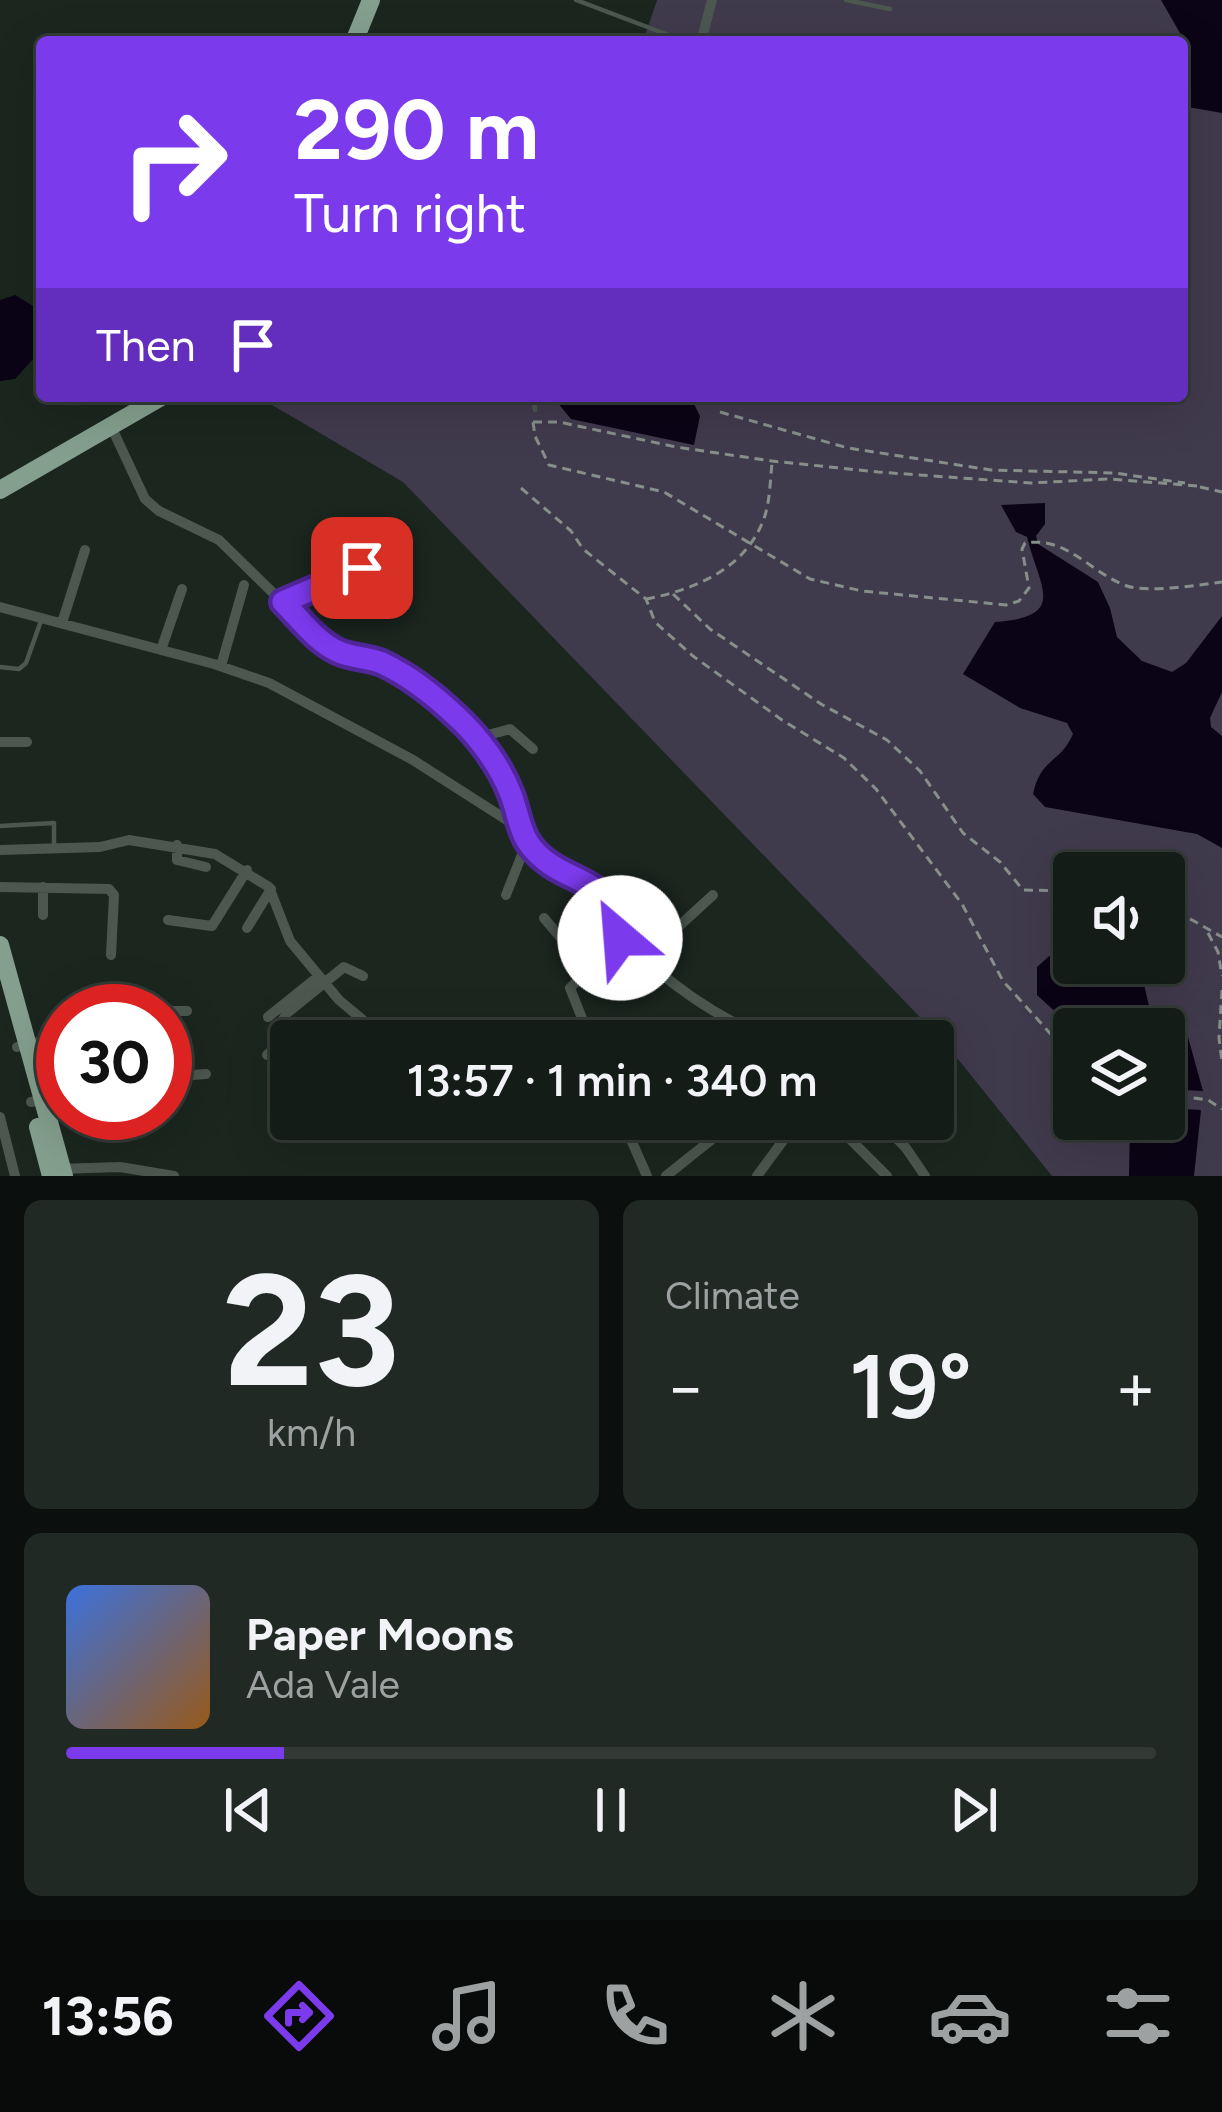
<!DOCTYPE html>
<meta charset="utf-8">
<style>
:root{--surface:#141c17;--page:#212924;--text:#f1f3f6;--muted:#9da1a1;--line:#333a36;--accent:#7c3aed}
body{margin:0;font-family:Figtree,sans-serif;background:var(--page);color:var(--text);height:100vh;display:flex;flex-direction:column;font-size:45px;white-space:nowrap}
*{box-sizing:border-box;margin:0}
p{font-size:39px;color:var(--muted)}
.icon{flex:none;width:66px;height:66px;fill:none;stroke:currentColor;stroke-width:2;stroke-linecap:round;stroke-linejoin:round}
.map{position:relative;height:1176px;overflow:hidden}
.side{display:flex;flex-direction:column;gap:24px;padding:24px;background:#0b0f0d;flex:1}
.side>*{flex:none}
.guide{position:absolute;left:36px;top:36px;width:1152px;height:366px;border-radius:12px;box-shadow:0 12px 48px #0002,0 0 0 3px var(--line);background:#7c3aed;color:#fff;overflow:hidden}
.tools{position:absolute;left:1053px;top:852px;display:grid;gap:24px}
.tools a{display:grid;place-items:center;width:132px;height:132px;border-radius:12px;background:var(--surface);box-shadow:0 12px 48px #0002,0 0 0 3px var(--line);font-size:60px}
.speed{position:absolute;left:36px;top:984px;display:flex;gap:24px;font-size:60px;font-weight:700;text-align:center}
.speed>*{display:grid;place-content:center;width:156px;height:156px;border-radius:50%;background:var(--surface);box-shadow:0 12px 48px #0002,0 0 0 3px var(--line);line-height:1}
.speed .limit{border:18px solid #d22;background:#fff;color:#111}
.pin{position:absolute;display:grid;place-items:center;width:102px;height:102px;color:#fff;margin:-51px;border-radius:24px;box-shadow:0 6px 18px #0006}
.me{position:absolute;width:132px;margin:-66px;rotate:333deg;stroke-linejoin:round;filter:drop-shadow(0 0 9px #0008)}
.turn{display:flex;align-items:center;gap:42px;height:252px;padding:0 60px;font-size:54px}
.turn .icon{width:156px;height:156px;stroke-width:2.5}
.turn b{display:block;font-size:84px;line-height:102px}
.then{display:flex;align-items:center;height:114px;padding:0 60px;background:#0003;gap:24px;font-size:45px}
.big{font-size:90px;font-weight:600;line-height:1.1}
.side .tile{flex:1;display:flex;flex-direction:column;justify-content:center;gap:18px;min-width:0;padding:0 42px;border-radius:18px;background:var(--page)}
.side .dial{align-items:center;gap:0}
.dial b{font-size:156px;line-height:1}
.song{display:flex;align-items:center;gap:36px}
.cover{width:144px;height:144px;border-radius:18px;background:linear-gradient(135deg,hsl(220 70% 55%),hsl(30 70% 35%))}
.played{height:12px;border-radius:6px;background:linear-gradient(90deg,var(--accent) 20%,var(--line) 20%)}
.keys{display:flex;justify-content:space-around;direction:ltr}
.heat{display:flex;justify-content:space-between;align-items:center;font-size:66px;direction:ltr}
.side .tiles{flex:1;display:grid;gap:24px;grid-template-columns:1fr 1fr}
.tile:last-child{grid-column:span 2}
.trip{position:absolute;left:270px;top:1020px;width:684px;height:120px;border-radius:12px;background:var(--surface);box-shadow:0 12px 48px #0002,0 0 0 3px var(--line);font-weight:600;line-height:120px;text-align:center}
.tab-bar{display:flex;height:192px;justify-content:space-around;align-items:center;background:#080b09;color:var(--muted)}
.tab-bar .icon{width:84px;height:84px}
.tab-bar .current{color:var(--accent)}
.tab-bar b{font-size:54px;color:var(--text)}
.map>svg:first-child{display:block}
.green{fill:#403a4d;fill-rule:evenodd}
.water{fill:#0b0416}
.lines{fill:none;stroke-linecap:round;stroke-linejoin:round}
.path{stroke:#868f89;stroke-width:3;stroke-dasharray:9 6;stroke-linecap:butt}
.lane{stroke:#4c5750;stroke-width:4.5}
.street{stroke:#4c5750;stroke-width:10}
.highway{stroke:#849f8d;stroke-width:18}
.route-casing{stroke:#51269a;stroke-width:30}
.route{stroke:#7c3aed;stroke-width:21}
</style>
<div class="map">
<svg width="1222" height="1176" viewBox="0 0 1222 1176">
<rect width="100%" height="100%" fill="#1b261f"/>
<!-- green -->
<path class="green" d="M657,0H1222V1176H1052L945,1043L403,482L257,396H1182V42H643ZM1074,873H1164V963H1074ZM1074,1029H1164V1119H1074Z"/>
<!-- water -->
<path class="water" d="M1161,0H1222V113L1182,106V42H1175L1180,33Z
M15,295L33,306L42,305V349L15,379L0,381V300Z
M552,396H690L700,416L694,445L571,419Z
M1045,503V524L1036,536L1038,544L1098,582L1110,608L1117,637L1142,661L1172,672L1186,663L1222,616V692L1210,718L1211,727L1222,736V848L1197,834L1045,807L1033,794C1041,757 1060,764 1073,734L1067,723L1020,708L963,674L995,622C1069,617 1039,587 1027,537L1016,532L1001,505Z
M1073,935L1074,963H1139L1152,1019L1188,1037L1203,1091L1164,1089V1029H1074L1037,995V967Z
M1164,1108L1201,1110L1194,1176H1129L1130,1119H1164Z"/>
<g class="lines">
<!-- path -->
<path class="path" d="M720,412L848,448L991,470L1114,473L1185,483
M533,422L535,436L549,465L664,492L810,579L862,591L1006,605L1019,601L1029,588L1022,549L1025,543C1068,536 1090,573 1127,586C1147,593 1200,585 1222,582
M533,422H559L676,447L772,461L878,472L1031,483L1109,479L1198,486
M1200,487L1222,492
M521,488L571,531L583,549L646,599L655,622L693,656L782,720L844,758L876,789L962,904L1003,981L1066,1051L1074,1053
M673,594L710,629L821,704L887,740L920,771L963,833L1000,862L1023,890L1074,891
M646,599C693,590 744,570 763,521C770,504 770,482 772,463
M1164,904L1222,937
M1208,933L1218,952L1222,976
M1222,990L1219,1038L1222,1062
M1164,1094L1208,1100L1222,1109"/>
<!-- lane -->
<path class="lane" d="M576,0L687,42
M846,0L890,9
M382,396L390,400L419,401L421,396
M533,396L535,410
M0,667L19,669L26,663L42,618
M0,826L54,823V844"/>
<!-- street -->
<path class="street" d="M701,42L712,0
M110,424L145,499L159,511L219,540L325,644C350,659 378,660 403,675C447,701 488,742 509,790C517,806 519,828 528,843C558,889 614,870 620,938C666,981 716,1019 775,1041
M283,602L362,569
M0,607L214,664L269,683L413,760L521,829
M62,623L85,550
M161,650L182,589
M221,666L244,585
M477,738L510,729L533,749
M0,742H27
M177,845V860L206,867
M0,850L100,847L129,840L215,854L269,887L290,941L339,1000L388,1041
M0,887L109,889L114,895L111,955
M43,887V915
M506,895L527,842
M544,918L587,969
M168,920L212,926L247,870
M247,928L271,889
M643,959L713,895
M165,1011H187
M268,1017L319,976
M591,1041L570,988L620,938
M17,1047L63,1036
M267,1055L287,1037L282,1021L287,1013L344,967L363,976
M165,1077L206,1074
M31,1102L63,1095
M0,1117L15,1176
M622,1119L647,1176
M830,1119L887,1176
M878,1119L906,1148L925,1176
M416,1122V1119
M628,1135L643,1119
M58,1169L120,1167L174,1176
M666,1176L711,1140
M757,1176L799,1119"/>
<!-- highway -->
<path class="highway" d="M354,42L371,0
M0,490L163,396
M0,945L64,1176
M38,1127L51,1176"/>
</g>
<g class="lines">
<defs>
<path id="route" d="M362,568L283,602C299,618 316,641 337,651C351,658 368,657 382,663C410,676 435,696 457,717C478,736 500,766 510,792C517,808 519,830 529,844C561,888 614,871 620,938"/>
</defs>
<!-- route casing -->
<use href="#route" class="route-casing"/>
<!-- route -->
<use href="#route" class="route"/>
</g>
</svg>
<div class="tools">
<a><svg class="icon" aria-label="sound" viewBox="0 0 24 24"><path d="M4 9h4l5-4v14l-5-4H4zM17 9q2 3 0 6"/></svg></a>
<a><svg class="icon" aria-label="layers" viewBox="0 0 24 24"><path d="M12 4l9 5-9 5-9-5zM3 14l9 5 9-5"/></svg></a>
</div>
<div class="speed"><div class="limit">30</div></div>
<div class="pin" style="left:362px;top:568px;background:#d93025"><svg class="icon" aria-label="arrive" viewBox="0 0 24 24"><path d="M6 21V4h12l-3 4 3 4H6"/></svg></div>
<svg class="me" style="left:620px;top:938px" viewBox="-20 -20 40 40"><circle r="19" fill="#fff"/><path d="M0-13L10 11 0 6-10 11z" fill="#7c3aed"/></svg>
<div class="trip">13:57 · 1 min · 340 m</div>
<div class="guide">
<div class="turn"><svg class="icon" aria-label="right" viewBox="0 0 24 24"><path d="M7 20v-9h11M14 6l5 5-5 5"/></svg><div><b>290 m</b>Turn right</div></div>
<div class="then">Then<svg class="icon" aria-label="arrive" viewBox="0 0 24 24"><path d="M6 21V4h12l-3 4 3 4H6"/></svg></div>
</div>
</div>
<section class="side">
<div class="tiles">
<div class="tile dial"><b>23</b><p>km/h</p></div>
<div class="tile"><p>Climate</p>
<div class="heat"><a>−</a><b class="big">19°</b><a>+</a></div>
</div>
<div class="tile">
<div class="song"><i class="cover"></i><div><b>Paper Moons</b><p>Ada Vale</p></div></div>
<div class="played"></div>
<div class="keys"><svg class="icon" aria-label="previous" viewBox="0 0 24 24"><path d="M18 5L8 12l10 7zM5 5v14"/></svg><svg class="icon" aria-label="pause" viewBox="0 0 24 24"><path d="M8 5v14M16 5v14"/></svg><svg class="icon" aria-label="next" viewBox="0 0 24 24"><path d="M6 5l10 7-10 7zM19 5v14"/></svg></div>
</div>
</div>
</section>
<nav class="tab-bar">
<b>13:56</b>
<svg class="icon current" aria-label="directions" viewBox="0 0 24 24"><path d="M12 3l9 9-9 9-9-9zM9 14v-3h6M13 9l2 2-2 2"/></svg>
<svg class="icon" aria-label="music" viewBox="0 0 24 24"><path d="M9 18V5l10-2v13"/><circle cx="6" cy="18" r="3"/><circle cx="16" cy="16" r="3"/></svg>
<svg class="icon" aria-label="phone" viewBox="0 0 24 24"><path d="M5 4h4l2 5-3 2q2 4 5 5l2-3 5 2v4C11 20 4 13 5 4z"/></svg>
<svg class="icon" aria-label="climate" viewBox="0 0 24 24"><path d="M12 3v18M4 7l16 10M4 17L20 7"/></svg>
<svg class="icon" aria-label="car" viewBox="0 0 24 24"><path d="M5 17H2v-5l4-1 3-4h7l3 4 3 1v5h-3M9 17h6M6 11h13"/><circle cx="7" cy="17" r="2"/><circle cx="17" cy="17" r="2"/></svg>
<svg class="icon" aria-label="filters" viewBox="0 0 24 24"><path d="M4 7h16M4 17h16"/><circle cx="9" cy="7" r="2"/><circle cx="15" cy="17" r="2"/></svg>
</nav>
